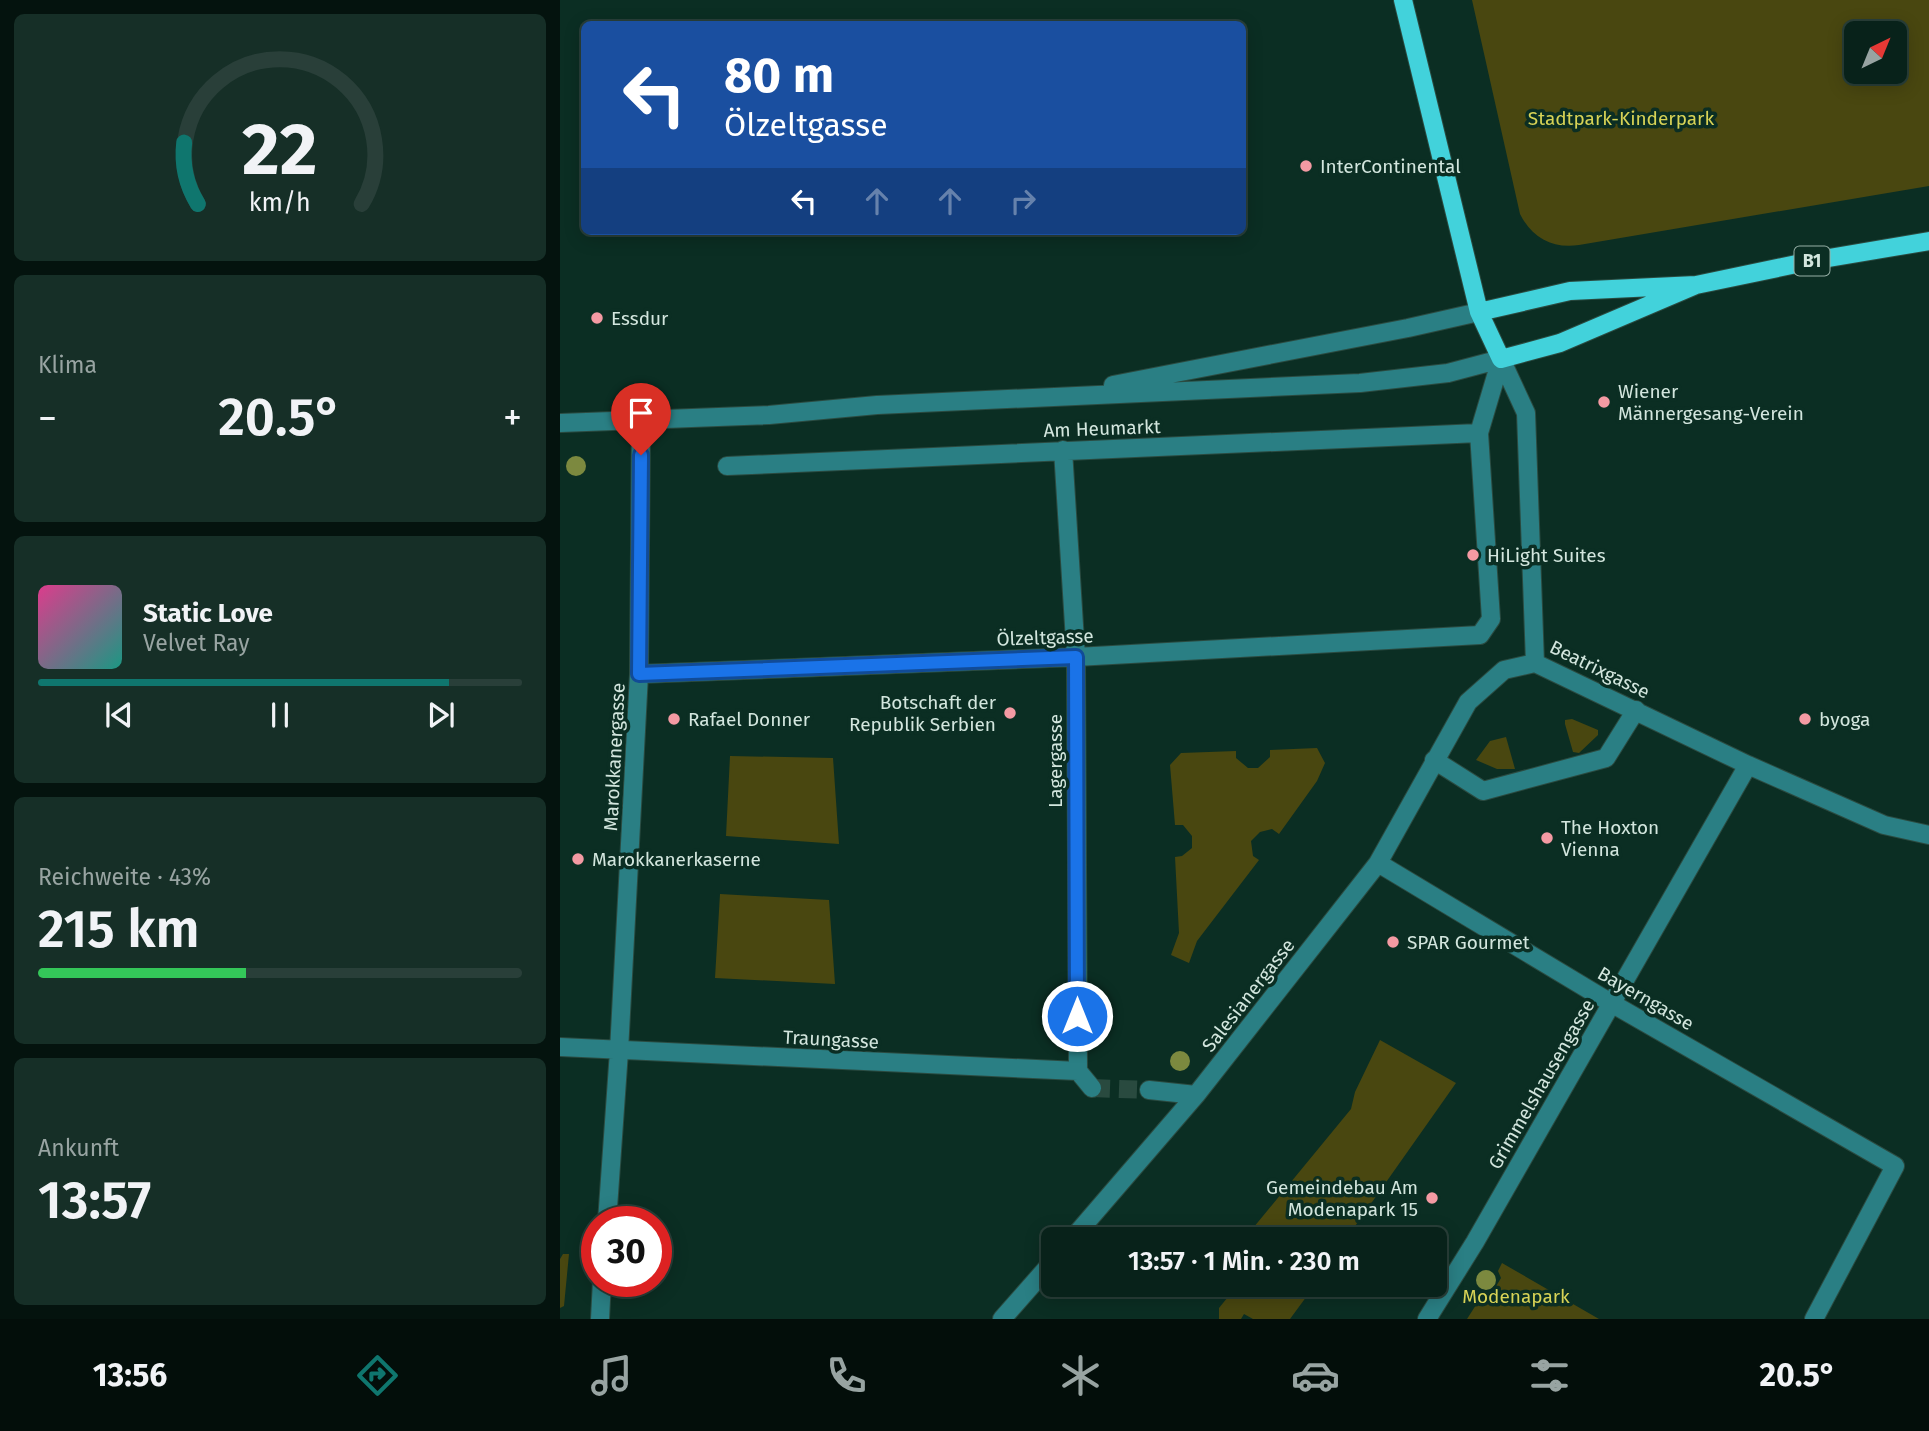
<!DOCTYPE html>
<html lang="de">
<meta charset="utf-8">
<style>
:root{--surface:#08221a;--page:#162f27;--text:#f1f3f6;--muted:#98a4a2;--line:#293f39;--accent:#0f766e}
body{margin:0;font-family:"Fira Sans",sans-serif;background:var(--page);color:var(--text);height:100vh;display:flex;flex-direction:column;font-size:26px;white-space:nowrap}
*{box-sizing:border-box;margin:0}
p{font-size:23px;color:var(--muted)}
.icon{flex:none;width:38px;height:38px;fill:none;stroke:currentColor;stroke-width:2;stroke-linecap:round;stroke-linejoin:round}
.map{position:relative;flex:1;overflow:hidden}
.details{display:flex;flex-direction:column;gap:14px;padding:14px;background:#04130e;width:560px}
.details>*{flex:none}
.hud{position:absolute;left:21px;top:21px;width:665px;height:214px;border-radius:10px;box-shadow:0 4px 18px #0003,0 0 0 2px var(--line);background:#1a4fa0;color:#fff;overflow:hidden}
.needle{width:46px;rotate:43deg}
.tools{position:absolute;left:1284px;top:21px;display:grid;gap:14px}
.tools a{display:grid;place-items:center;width:63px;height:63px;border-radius:10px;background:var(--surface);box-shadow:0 4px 18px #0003,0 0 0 2px var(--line);font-size:35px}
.speed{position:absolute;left:21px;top:1206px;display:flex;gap:14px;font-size:35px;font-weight:700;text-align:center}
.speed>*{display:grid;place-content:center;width:91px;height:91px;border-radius:50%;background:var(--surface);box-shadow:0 4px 18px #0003,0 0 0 2px var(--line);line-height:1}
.speed .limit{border:10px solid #d22;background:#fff;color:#111}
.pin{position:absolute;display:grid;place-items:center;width:60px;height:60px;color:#fff;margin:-72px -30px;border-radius:50% 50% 50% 0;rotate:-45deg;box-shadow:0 0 7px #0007}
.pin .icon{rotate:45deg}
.me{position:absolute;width:77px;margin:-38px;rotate:0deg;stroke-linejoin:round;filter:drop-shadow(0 0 5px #0008)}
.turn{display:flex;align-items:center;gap:24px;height:147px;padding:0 28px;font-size:32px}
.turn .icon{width:91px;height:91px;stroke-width:2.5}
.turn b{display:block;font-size:49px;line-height:60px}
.lanes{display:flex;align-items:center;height:66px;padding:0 28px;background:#0003;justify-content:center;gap:35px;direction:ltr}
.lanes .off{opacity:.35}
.big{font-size:52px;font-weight:600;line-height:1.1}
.details .widget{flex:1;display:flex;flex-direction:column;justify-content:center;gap:10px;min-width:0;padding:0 24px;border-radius:10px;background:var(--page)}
.details .dial{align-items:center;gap:0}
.dial svg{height:182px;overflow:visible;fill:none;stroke:var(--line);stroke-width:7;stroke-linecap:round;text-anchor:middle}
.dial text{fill:var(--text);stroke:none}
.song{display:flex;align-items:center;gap:21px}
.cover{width:84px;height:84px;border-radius:10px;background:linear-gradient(135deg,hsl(330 70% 55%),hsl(170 70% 35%))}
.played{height:7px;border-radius:4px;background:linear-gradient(90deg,var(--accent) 85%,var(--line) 85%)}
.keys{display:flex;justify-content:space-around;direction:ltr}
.heat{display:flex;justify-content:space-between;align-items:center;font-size:38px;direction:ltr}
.charge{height:10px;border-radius:5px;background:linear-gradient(90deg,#34c759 43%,var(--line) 0)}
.trip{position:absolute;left:481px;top:1227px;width:406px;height:70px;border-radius:10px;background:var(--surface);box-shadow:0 4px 18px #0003,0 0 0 2px var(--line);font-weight:600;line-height:70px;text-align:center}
.dock{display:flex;height:112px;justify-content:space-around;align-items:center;background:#030e0a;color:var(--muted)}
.dock .icon{width:49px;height:49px}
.dock .current{color:var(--accent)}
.dock b{font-size:32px;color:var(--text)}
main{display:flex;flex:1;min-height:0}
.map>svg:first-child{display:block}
.green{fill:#494710;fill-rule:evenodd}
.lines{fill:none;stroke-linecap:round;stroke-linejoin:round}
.minor-tunnel{stroke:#294a3f;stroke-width:18;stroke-dasharray:18 9;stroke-linecap:butt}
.minor-casing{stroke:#2b4b41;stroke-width:20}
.major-casing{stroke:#2b4b41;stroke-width:20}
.minor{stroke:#2a7f84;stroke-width:18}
.major{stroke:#42d2db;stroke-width:18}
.tree{fill:#7c893f}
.route-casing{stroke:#114b97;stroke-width:18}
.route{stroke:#1a73e8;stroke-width:12}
.poi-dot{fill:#f49aa3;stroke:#0b2e23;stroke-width:2.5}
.labels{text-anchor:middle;stroke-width:7;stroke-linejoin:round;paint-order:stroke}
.shield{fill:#0b2e23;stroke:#97afa6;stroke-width:2}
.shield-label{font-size:18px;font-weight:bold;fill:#d3e6de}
.park-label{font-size:19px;fill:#d8d356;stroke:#0b2e23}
.poi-label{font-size:19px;fill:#d3e6de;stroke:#0b2e23;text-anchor:start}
.street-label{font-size:19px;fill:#d3e6de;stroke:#0b2e23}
</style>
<main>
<section class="details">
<div class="widget dial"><svg viewBox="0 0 100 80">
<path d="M14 69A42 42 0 1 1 86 69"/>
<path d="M14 69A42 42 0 0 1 8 42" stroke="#0f766e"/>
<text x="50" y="56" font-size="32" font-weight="700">22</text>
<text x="50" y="72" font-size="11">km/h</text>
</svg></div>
<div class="widget"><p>Klima</p>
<div class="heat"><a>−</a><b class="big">20.5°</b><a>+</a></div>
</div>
<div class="widget">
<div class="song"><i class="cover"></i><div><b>Static Love</b><p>Velvet Ray</p></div></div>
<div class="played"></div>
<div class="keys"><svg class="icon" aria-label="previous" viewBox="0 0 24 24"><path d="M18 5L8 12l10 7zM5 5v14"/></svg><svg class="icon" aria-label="pause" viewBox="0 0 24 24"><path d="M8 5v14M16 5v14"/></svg><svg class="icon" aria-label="next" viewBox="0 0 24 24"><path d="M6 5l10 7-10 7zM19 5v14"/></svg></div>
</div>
<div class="widget"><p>Reichweite · 43%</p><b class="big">215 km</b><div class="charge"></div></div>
<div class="widget"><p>Ankunft</p><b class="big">13:57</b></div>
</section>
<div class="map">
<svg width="1369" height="1319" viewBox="0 0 1369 1319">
<rect width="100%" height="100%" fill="#0b2e23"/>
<!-- green -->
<path class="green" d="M912,0H1369V186L1019,245C993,249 972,238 960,214ZM1297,33H1335V72H1297Z
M1012,719L1038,730V735L1019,753L1013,752L1005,724V720Z
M946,737L955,769H937L916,760L930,741Z
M757,748L765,763L757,781L719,834L712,829L700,832L691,841L693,856L699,860L637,941L629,963L611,955L619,933L615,857L622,856L632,848V836L623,825H615L610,765L621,753L676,751V758L688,768H698L710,757V750Z
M170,756L273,758L279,844L166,836Z
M160,894L269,900L275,984L155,978Z
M820,1040L896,1083L786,1239H684L791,1109L795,1092Z
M3,1254H9L4,1306L0,1308V1259Z
M942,1263L1039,1319H907L923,1294L932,1293L941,1278L938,1271Z
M670,1285V1284L755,1285L730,1319H693L684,1314L681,1319H659V1308L672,1292Z"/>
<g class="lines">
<!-- minor-tunnel -->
<path class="minor-tunnel" d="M532,1088L589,1090"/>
<defs>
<path id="minor" d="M941,359L966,413L975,663
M553,385L848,328L919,312
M0,423L209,415L317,405L800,383L888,373L941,359
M503,450L516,657L518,1071
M167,466L919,433
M975,663L1188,765L1324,825L1369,835
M79,674L516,657L920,635L931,619L919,433L941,359
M874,760L923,791L1046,758L1076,710
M818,863L1051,1003L1335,1166L1254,1319
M0,1047L518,1071L532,1088
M589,1090L636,1095
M47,1222L59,1051L79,674L81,420
M512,1239L636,1095L818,863L908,702L944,670L975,663
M40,1319L42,1281
M442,1319L494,1260
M867,1319L915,1242L1188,765"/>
<path id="major" d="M843,0L919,312L941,359L1000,343L1136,285
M919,312L1010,291L1136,285L1251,261L1369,241"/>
</defs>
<!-- minor casing -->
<use href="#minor" class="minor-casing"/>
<!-- major casing -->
<use href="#major" class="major-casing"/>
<!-- minor -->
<use href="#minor" class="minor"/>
<!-- major -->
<use href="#major" class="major"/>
</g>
<!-- trees -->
<g class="tree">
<circle cx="16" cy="466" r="10"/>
<circle cx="620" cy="1061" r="10"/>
<circle cx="926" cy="1280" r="10"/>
</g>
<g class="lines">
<defs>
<path id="route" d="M81,455L79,674L516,657L517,1016"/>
</defs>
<!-- route casing -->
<use href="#route" class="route-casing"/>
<!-- route -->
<use href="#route" class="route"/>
</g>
<!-- markers -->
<g class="poi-dot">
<circle cx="746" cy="166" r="7"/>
<circle cx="37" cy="318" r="7"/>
<circle cx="1044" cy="402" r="7"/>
<circle cx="913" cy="555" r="7"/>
<circle cx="450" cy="713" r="7"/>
<circle cx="114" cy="719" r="7"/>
<circle cx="1245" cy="719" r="7"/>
<circle cx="987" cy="838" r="7"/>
<circle cx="18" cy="859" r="7"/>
<circle cx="833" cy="942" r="7"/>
<circle cx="872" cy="1198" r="7"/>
</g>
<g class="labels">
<!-- shield labels -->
<rect class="shield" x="1234.5" y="246.5" width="35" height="29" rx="5"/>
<g class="shield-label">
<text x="1252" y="267">B1</text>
</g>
<!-- park labels -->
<g class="park-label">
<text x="1061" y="125">Stadtpark-Kinderpark</text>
<text x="956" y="1303">Modenapark</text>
</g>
<!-- poi labels -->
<g class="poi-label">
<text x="760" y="173">InterContinental</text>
<text x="51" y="325">Essdur</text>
<text x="1058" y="398">Wiener<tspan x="1058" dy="22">Männergesang-Verein</tspan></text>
<text x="927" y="562">HiLight Suites</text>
<text x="436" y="709" text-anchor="end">Botschaft der<tspan x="436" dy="22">Republik Serbien</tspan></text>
<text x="128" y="726">Rafael Donner</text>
<text x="1259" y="726">byoga</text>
<text x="1001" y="834">The Hoxton<tspan x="1001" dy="22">Vienna</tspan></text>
<text x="32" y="866">Marokkanerkaserne</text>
<text x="847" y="949">SPAR Gourmet</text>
<text x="858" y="1194" text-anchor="end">Gemeindebau Am<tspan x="858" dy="22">Modenapark 15</tspan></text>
</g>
<!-- street labels -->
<g class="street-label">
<text transform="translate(542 428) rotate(-2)" y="7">Am Heumarkt</text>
<text transform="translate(485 637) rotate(-2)" y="7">Ölzeltgasse</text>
<text transform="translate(1040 669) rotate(26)" y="7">Beatrixgasse</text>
<text transform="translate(54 757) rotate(-87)" y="7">Marokkanergasse</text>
<text transform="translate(495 761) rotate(-90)" y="7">Lagergasse</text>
<text transform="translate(688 995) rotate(-52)" y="7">Salesianergasse</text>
<text transform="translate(1086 998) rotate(30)" y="7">Bayerngasse</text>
<text transform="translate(271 1039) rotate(3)" y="7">Traungasse</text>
<text transform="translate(981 1084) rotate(-60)" y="7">Grimmelshausengasse</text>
</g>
</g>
</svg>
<div class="tools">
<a><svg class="needle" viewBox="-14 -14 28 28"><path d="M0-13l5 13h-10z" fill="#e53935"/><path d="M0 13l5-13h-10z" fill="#98a4a2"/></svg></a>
</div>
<div class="speed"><div class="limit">30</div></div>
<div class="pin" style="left:81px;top:455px;background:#d93025"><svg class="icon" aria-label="arrive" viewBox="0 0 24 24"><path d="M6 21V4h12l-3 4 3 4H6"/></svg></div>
<svg class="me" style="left:517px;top:1016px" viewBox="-20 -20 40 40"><circle r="17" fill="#1a73e8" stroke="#fff" stroke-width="3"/><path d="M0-11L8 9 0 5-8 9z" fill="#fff"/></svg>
<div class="trip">13:57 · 1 Min. · 230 m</div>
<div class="hud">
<div class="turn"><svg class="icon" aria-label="left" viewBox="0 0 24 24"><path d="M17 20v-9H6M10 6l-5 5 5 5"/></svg><div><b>80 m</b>Ölzeltgasse</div></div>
<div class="lanes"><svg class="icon" aria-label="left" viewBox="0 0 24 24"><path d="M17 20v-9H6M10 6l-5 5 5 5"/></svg><svg class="icon off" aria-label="ahead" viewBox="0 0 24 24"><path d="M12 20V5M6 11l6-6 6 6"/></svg><svg class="icon off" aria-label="ahead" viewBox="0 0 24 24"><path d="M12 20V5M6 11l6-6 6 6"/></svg><svg class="icon off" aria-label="right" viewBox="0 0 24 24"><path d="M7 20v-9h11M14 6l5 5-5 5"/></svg></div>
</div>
</div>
</main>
<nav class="dock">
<b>13:56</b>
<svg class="icon current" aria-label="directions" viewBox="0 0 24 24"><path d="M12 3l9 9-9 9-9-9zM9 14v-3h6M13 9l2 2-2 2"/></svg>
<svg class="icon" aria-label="music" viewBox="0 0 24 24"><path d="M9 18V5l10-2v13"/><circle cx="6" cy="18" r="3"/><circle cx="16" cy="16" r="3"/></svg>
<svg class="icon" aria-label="phone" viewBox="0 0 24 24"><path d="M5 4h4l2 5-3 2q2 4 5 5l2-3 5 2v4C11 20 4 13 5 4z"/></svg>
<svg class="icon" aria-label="climate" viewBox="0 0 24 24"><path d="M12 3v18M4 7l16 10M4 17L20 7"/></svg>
<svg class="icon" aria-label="car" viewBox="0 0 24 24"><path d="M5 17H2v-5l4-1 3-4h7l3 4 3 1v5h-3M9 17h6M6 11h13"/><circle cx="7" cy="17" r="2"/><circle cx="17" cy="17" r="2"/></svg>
<svg class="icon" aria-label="filters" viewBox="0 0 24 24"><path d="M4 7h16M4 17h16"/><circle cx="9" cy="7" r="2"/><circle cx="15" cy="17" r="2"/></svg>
<b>20.5°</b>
</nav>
